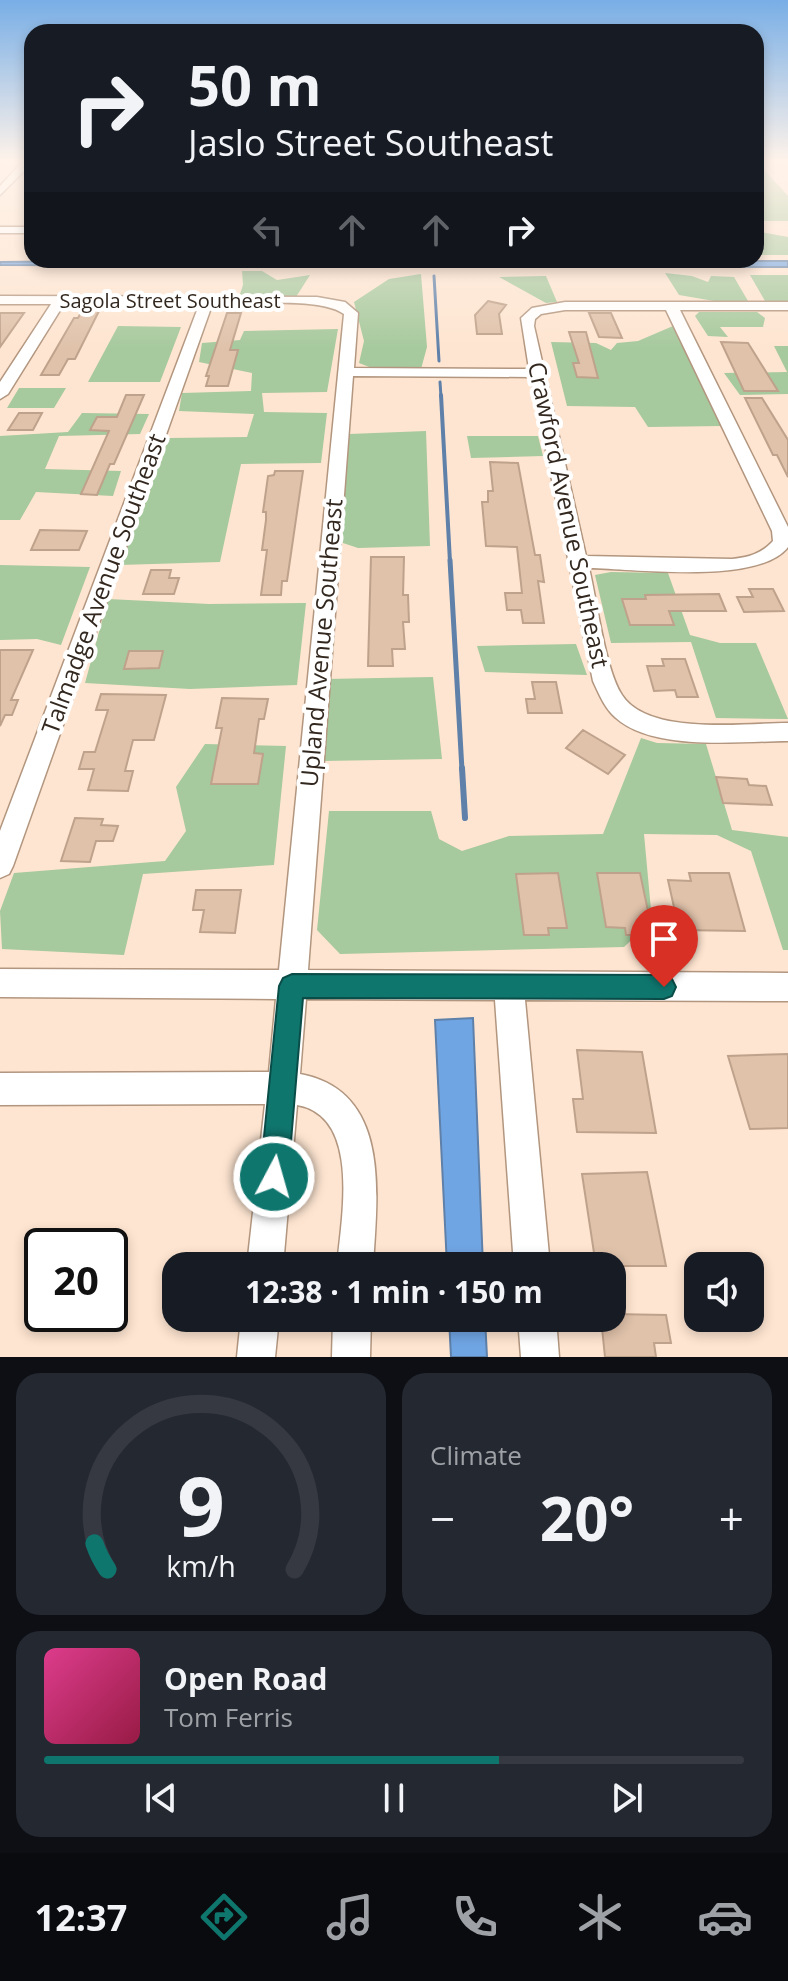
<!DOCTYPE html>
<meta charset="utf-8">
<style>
:root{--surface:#171b24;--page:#242831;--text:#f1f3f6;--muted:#9ea1a6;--line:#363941;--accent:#0f766e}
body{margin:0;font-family:"Open Sans",sans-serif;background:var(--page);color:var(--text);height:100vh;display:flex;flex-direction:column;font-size:30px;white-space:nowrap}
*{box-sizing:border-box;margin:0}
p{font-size:26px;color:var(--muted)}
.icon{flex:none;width:44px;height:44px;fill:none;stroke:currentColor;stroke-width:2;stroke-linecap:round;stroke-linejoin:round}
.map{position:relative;height:1357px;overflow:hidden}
.details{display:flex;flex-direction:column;gap:16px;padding:16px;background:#0d0f14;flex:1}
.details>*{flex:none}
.top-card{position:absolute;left:24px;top:24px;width:740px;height:244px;border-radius:24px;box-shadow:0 4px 12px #0003;background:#171b24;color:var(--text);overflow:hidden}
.buttons{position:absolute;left:684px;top:1252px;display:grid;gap:16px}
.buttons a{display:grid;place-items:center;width:80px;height:80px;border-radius:16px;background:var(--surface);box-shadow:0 4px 12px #0003;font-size:40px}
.speed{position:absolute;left:24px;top:1228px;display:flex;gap:16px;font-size:40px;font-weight:700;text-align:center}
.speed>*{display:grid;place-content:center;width:104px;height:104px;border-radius:50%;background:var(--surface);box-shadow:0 4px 12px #0003;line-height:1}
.speed .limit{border:4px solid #111;border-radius:12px;background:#fff;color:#111}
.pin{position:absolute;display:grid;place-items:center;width:68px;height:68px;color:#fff;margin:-82px -34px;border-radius:50% 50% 50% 0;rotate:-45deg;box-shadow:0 0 8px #0007}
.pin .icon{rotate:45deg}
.me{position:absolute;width:88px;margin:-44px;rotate:6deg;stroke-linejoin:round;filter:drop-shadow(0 0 6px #0008)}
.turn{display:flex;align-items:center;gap:28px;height:168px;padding:0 32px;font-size:36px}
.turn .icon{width:104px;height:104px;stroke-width:2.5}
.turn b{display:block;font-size:56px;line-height:68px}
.lanes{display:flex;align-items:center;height:76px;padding:0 32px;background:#0003;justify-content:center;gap:40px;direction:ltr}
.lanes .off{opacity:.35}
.big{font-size:60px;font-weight:700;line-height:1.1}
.details .card{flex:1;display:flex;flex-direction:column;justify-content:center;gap:12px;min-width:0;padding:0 28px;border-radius:24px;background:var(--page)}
.details .dial{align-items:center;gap:0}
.dial svg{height:208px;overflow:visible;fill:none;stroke:var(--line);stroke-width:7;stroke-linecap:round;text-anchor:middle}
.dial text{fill:var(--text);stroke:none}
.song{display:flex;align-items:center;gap:24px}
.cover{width:96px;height:96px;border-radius:12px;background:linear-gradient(135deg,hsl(330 70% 55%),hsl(340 70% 35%))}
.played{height:8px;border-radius:4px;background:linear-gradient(90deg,var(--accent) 65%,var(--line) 65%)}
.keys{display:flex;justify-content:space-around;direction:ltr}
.heat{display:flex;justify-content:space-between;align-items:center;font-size:44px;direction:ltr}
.details .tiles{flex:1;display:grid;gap:16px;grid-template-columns:1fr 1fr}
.card:last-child{grid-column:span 2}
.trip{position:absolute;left:162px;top:1252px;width:464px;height:80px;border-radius:24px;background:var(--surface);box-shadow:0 4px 12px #0003;font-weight:700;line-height:80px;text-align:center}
.tabs{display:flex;height:128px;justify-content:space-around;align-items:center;background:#090b0e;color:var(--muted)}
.tabs .icon{width:56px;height:56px}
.tabs .active{color:var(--accent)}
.tabs b{font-size:36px;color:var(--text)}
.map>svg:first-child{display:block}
.green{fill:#a6c99d}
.water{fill:#70a5e4;stroke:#5e80a9;stroke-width:2}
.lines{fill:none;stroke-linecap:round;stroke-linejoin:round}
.stream-far3{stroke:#5e80a9;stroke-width:3}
.stream-far2{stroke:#5e80a9;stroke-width:4}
.stream-far1{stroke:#5e80a9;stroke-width:5}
.stream{stroke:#5e80a9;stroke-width:6}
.building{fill:#e0c2aa;stroke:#bfa28b;stroke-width:2}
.minor-casing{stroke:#b2967f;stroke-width:3}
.minor{fill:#fff;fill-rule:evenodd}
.route{fill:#0f766e;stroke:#0a4d48;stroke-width:2}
.labels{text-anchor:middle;stroke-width:8;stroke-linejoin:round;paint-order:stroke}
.far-street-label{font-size:20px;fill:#33281f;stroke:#fff}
.street-label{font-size:24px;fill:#33281f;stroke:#fff}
</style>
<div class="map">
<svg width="788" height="1357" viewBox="0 0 788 1357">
<rect width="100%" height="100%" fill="#fee5d1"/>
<!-- green -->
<path class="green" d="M756,161L788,196V221H756Z
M756,231L788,237V255H756Z
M242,271H262L277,280L310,275L296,297H239L243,285Z
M665,273L692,276L708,282L711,276L734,277L748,301H714L679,295Z
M421,274L427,347L421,369L377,370L359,363L364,341L354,302L389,279Z
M750,275H788V301H765Z
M546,276L557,302L546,303L499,277Z
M699,312H757L765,318L763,327H720L728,337L708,336L695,316Z
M118,326L181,327L160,382H88Z
M673,326L722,426L648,427L635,407L567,406L551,342L596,343L611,350L617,343L638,341Z
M338,329L327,392L262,393L264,412L327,413L321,463L241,464L220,562L119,565L169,438L247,437L254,414L179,411L182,393L251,391L252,373L199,362L202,343L240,340L244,331Z
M774,346H788V394L740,395L724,373L787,372Z
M19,388H66L54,408H7Z
M82,413L149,414L140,434L59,436L45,469L121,471L113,496L36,492L20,520H0V436L68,432Z
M426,431L430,546L358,548L340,542L349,434Z
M467,436H538L543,456L471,458Z
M0,565L90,567L61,645L37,639L0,640Z
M611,572L668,573L690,635L720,643H756L788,719L716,718L691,642L611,643L595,575Z
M108,599L209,604L306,603L297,685L190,689L85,683Z
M576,644L587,675L485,672L477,646Z
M433,677L442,759L322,761L326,679Z
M641,738L657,743L706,744L732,830L788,837V950H783L751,851L717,835L644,834L652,921L624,947L340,954L317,930L329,811H431L439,839L462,851L509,836L603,834Z
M205,744L286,746L274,865L143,874L124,955L2,949L0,911L14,873L165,861L186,831L176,787Z"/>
<!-- water -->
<path class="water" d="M193,260L788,261V267L0,265V262Z
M473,1018L483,1266H447L435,1020Z
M449,1318H485L487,1357H451Z"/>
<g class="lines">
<!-- stream-far3 -->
<path class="stream-far3" d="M434,276L439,361
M440,382L441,397"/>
<!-- stream-far2 -->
<path class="stream-far2" d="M441,395L450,562"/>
<!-- stream-far1 -->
<path class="stream-far1" d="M450,560L462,770"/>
<!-- stream -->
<path class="stream" d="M462,768L465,818"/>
</g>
<!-- building -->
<path class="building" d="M488,301L506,305L499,314L502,334H477L475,315Z
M84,307H101L75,359H68L59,375H41L74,318H78Z
M0,313H24L0,347Z
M227,313H241L230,350H238L228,386H206L209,376H206Z
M589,313H611L622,338L599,337Z
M569,332H586L598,378L577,377L573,363H579Z
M721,342L748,343L778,391H744Z
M126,395H144L114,464H110L97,495L81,494L109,431L90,430L97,417H117Z
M745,398H762L788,440V477L777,455H773Z
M19,413H42L33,430H8Z
M490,462L518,463L535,555H540L544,582L538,581L544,623H523L521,610H507L505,593H522L517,547L486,546L482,502H488V491H493Z
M275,471H303L287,581H282L281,595H261L267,550H262L266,520V512H263L268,476L274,475Z
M40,530L87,531L79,550H31Z
M371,557H404L403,595H408L409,622H403L405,649H392L393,666H368Z
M151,570H171L169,578H179L174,594H143Z
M749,589H773L784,611L744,612L737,597H753Z
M719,594L726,611H669L674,625H630L622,599H646L645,595Z
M0,650H33L11,700H18L12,715H5L0,726Z
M129,651H163L159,668L124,669Z
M662,659H685L698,697H677L675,690L654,691L647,666H664Z
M532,682H556L562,713H528L526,699H535Z
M101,694L166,695L154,740H133L125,771H133L128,791L88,790L94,769H79L84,752H95L108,710H96Z
M222,698L268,699L264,719H259L254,753L263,754L258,784H211L222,728H216Z
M583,730L625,755L608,774L566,748Z
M716,777L747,779L749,785L766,786L772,805L723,803Z
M75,818L103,819L101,825L118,826L113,841H96L90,862L61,861Z
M558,873L567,928H548L549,935H524L516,874Z
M597,873H640L653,935H626L625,928L606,927Z
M689,873H729L745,931L679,930L668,880L691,881Z
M196,890H241L235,933L200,932L204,910H193Z
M577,1050L642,1052L656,1133L577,1132L573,1099H583Z
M788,1054V1128L750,1129L728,1056Z
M647,1172L666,1266H596L582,1174Z
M612,1314L666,1315L671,1343H654L656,1357H605L601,1318H612Z"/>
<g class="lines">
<defs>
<path id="minor" d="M24,160L32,163L0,195V186Z
M0,227H32V233H0Z
M0,296L317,297L345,302L358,313L354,368L529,369L521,318L532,308L565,302H788V310H680L788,527V547C759,585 636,569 589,568C597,601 605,669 622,695C648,736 745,723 788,723V741C740,741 654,752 616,718C605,709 599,694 593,681L531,377L353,376L308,970L788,973V1001L525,1000L550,1266H514L495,1000L306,999L300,1074C392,1091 377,1196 373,1266H337C341,1220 362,1116 297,1105L283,1266H247L265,1104L0,1105V1073L269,1072L276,999L0,997V969L279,970L344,314C319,296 245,305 212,305L13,866L9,874L0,878V831L199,305L64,304L8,394L0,399V382L51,304H0ZM565,310H666L772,531L773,541C761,554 749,557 732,559L586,556L534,326L535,319L541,314Z
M241,1318H279L275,1357H237Z
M333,1318H371L370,1357H332Z
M518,1318H556L559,1357H521Z"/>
</defs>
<!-- minor casing -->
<use href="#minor" class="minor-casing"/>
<!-- minor -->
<use href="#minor" class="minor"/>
</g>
<!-- sky -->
<linearGradient id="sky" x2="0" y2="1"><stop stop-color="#78aee6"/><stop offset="0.46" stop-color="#fff3ea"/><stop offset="1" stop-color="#fff3ea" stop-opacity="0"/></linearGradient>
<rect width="788" height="350" fill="url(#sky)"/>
<!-- route -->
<path class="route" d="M292,974L664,975L672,979L676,987L672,996L664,999L303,998L288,1177L284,1187L274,1191L264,1187L260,1177L279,986L283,978Z"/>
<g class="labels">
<!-- far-street labels -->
<g class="far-street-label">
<text x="170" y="308">Sagola Street Southeast</text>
</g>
<!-- street labels -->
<g class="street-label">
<text transform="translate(568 515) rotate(78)" y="8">Crawford Avenue Southeast</text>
<text transform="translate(104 584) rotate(-70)" y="8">Talmadge Avenue Southeast</text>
<text transform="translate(322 643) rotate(-85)" y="8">Upland Avenue Southeast</text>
</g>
</g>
</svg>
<div class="buttons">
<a><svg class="icon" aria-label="sound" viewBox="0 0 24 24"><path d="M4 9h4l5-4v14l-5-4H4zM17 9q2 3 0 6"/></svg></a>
</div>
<div class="speed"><div class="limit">20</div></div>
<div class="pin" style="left:664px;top:987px;background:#d93025"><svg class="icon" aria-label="arrive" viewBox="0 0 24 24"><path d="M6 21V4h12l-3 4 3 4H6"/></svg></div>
<svg class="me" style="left:274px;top:1177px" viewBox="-20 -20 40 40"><circle r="17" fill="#0f766e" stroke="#fff" stroke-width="3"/><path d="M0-11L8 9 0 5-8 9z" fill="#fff"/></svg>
<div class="trip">12:38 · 1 min · 150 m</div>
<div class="top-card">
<div class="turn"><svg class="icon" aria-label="right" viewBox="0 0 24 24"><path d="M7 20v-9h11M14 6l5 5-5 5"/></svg><div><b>50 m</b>Jaslo Street Southeast</div></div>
<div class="lanes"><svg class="icon off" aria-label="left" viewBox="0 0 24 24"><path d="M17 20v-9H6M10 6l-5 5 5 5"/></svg><svg class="icon off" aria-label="ahead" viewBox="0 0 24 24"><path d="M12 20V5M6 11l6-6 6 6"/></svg><svg class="icon off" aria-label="ahead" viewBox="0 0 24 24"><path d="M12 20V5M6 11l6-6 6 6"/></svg><svg class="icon" aria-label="right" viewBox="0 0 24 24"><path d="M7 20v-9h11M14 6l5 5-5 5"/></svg></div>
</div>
</div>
<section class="details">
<div class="tiles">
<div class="card dial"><svg viewBox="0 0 100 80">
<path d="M14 69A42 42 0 1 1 86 69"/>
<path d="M14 69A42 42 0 0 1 9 59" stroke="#0f766e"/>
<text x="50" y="56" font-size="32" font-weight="700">9</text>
<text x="50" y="72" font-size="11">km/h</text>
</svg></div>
<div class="card"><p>Climate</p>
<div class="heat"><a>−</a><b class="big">20°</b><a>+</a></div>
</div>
<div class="card">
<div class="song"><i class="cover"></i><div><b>Open Road</b><p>Tom Ferris</p></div></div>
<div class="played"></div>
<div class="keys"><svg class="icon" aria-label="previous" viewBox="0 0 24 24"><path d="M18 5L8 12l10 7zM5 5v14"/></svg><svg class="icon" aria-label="pause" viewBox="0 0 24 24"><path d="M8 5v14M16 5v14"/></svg><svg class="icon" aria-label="next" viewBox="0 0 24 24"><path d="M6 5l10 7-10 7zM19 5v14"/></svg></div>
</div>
</div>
</section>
<nav class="tabs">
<b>12:37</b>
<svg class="icon active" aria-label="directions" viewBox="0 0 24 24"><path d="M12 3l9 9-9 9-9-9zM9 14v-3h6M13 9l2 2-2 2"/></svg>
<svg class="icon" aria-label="music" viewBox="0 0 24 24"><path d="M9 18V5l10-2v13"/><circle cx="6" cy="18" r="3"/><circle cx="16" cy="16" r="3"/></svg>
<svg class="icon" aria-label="phone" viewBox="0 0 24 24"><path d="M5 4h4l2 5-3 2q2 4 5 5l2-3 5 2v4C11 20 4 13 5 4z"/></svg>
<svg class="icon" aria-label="climate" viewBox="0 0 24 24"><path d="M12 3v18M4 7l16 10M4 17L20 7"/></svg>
<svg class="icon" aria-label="car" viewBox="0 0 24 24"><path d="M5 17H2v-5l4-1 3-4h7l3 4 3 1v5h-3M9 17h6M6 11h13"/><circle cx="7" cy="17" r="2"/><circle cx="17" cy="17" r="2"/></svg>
</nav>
